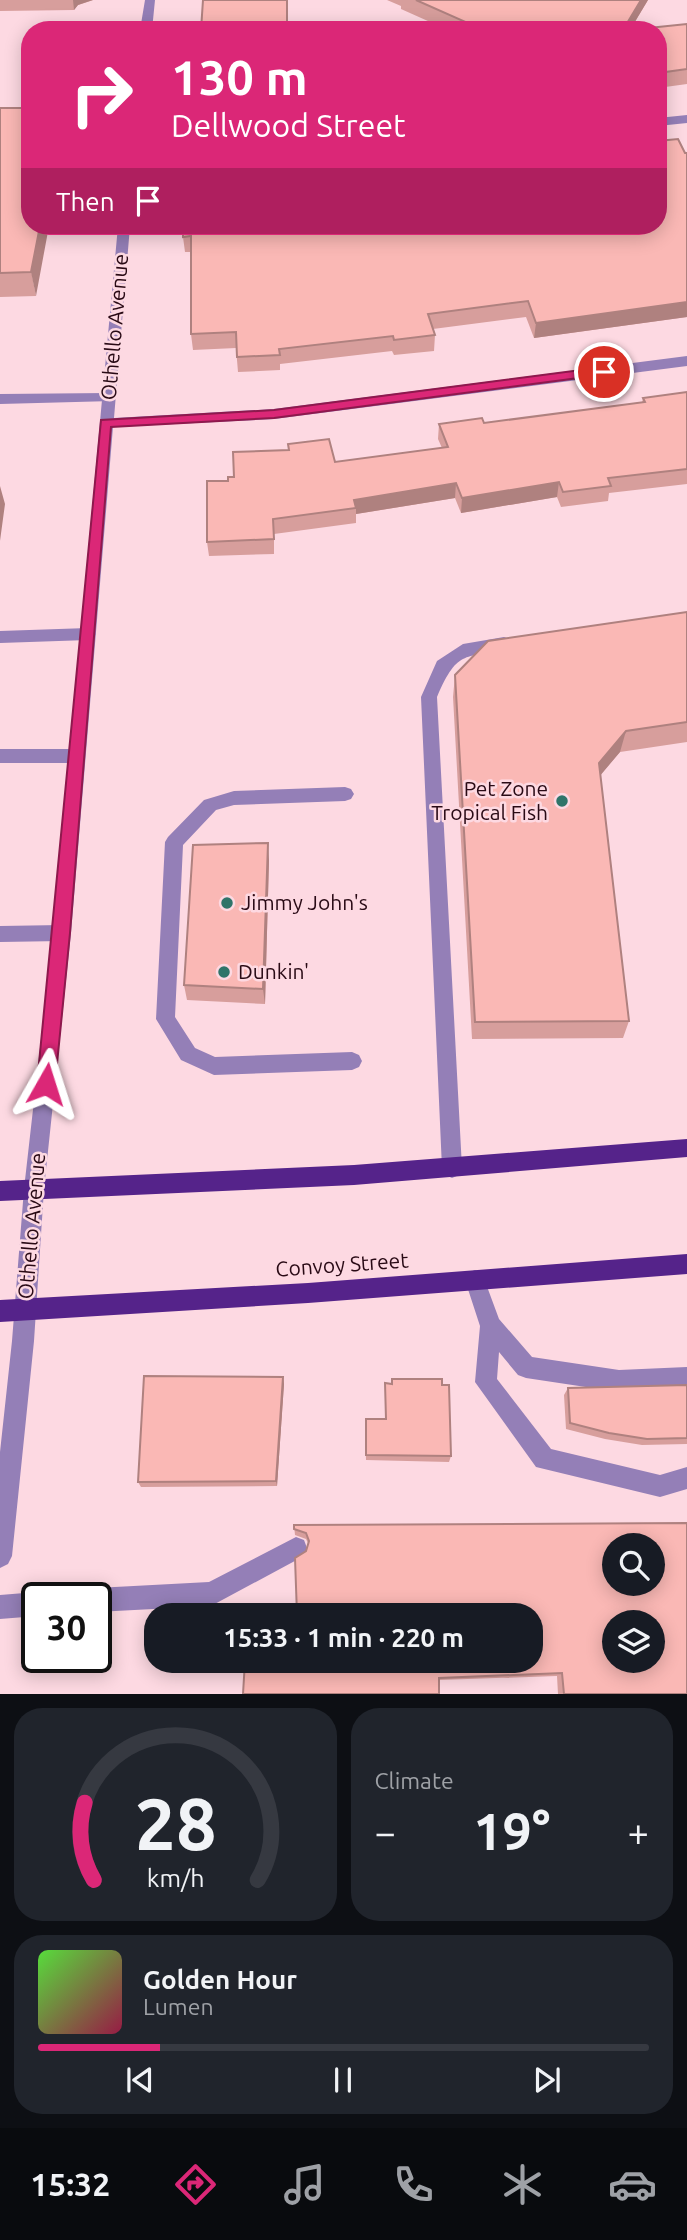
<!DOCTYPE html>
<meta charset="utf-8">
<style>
:root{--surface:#171b24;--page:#20242c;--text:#f1f3f6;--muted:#9ea1a6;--line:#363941;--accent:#db2777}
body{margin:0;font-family:Ubuntu,sans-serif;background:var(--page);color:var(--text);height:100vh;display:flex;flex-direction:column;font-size:26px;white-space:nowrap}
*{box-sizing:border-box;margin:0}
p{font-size:23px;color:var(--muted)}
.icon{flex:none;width:38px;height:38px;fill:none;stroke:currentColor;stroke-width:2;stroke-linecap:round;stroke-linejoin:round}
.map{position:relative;height:1694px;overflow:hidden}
.drawer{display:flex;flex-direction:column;gap:14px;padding:14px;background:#0d0f14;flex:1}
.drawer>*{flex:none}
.banner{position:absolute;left:21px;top:21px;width:646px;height:214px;border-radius:28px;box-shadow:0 4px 18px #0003;background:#db2777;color:#fff;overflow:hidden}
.controls{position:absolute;left:602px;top:1533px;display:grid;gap:14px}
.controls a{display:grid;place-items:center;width:63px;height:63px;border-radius:50%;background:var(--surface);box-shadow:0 4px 18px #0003;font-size:35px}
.speed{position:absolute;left:21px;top:1582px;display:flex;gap:14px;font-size:35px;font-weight:700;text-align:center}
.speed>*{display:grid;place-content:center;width:91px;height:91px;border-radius:50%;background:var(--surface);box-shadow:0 4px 18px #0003;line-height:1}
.speed .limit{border:4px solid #111;border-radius:10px;background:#fff;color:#111}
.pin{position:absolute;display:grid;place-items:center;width:60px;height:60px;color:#fff;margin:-30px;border:4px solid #fff;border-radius:50%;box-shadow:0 2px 7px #0007}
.me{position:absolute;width:77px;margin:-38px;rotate:6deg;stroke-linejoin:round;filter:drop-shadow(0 0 5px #0008)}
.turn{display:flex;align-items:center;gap:24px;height:147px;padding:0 35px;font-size:32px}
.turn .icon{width:91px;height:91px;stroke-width:2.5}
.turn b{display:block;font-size:49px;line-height:60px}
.then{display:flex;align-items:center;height:66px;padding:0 35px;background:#0003;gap:14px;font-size:26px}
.big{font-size:52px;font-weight:700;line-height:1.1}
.drawer .card{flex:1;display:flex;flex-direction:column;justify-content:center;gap:10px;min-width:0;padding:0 24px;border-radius:28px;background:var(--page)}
.drawer .dial{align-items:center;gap:0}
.dial svg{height:182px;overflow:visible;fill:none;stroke:var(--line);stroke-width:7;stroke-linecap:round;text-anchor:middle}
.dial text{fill:var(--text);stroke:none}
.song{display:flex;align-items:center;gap:21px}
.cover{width:84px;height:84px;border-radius:10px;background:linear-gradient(135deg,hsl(110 70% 55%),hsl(340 70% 35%))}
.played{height:7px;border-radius:4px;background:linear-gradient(90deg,var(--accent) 20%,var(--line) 20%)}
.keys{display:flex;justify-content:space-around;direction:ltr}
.heat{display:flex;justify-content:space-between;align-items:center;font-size:38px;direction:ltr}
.drawer .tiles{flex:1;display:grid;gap:14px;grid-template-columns:1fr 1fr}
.card:last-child{grid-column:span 2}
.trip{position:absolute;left:144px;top:1603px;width:399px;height:70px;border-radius:28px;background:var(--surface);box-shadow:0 4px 18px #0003;font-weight:700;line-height:70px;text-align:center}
.menu{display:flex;height:112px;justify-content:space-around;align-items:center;background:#090b0e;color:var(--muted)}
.menu .icon{width:49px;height:49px}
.menu .active{color:var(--accent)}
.menu b{font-size:32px;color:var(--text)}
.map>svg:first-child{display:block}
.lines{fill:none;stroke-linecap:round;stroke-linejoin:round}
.service{fill:#947fb7;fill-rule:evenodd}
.minor{fill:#947fb7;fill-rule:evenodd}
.tertiary{fill:#947fb7;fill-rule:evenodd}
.primary{fill:#55238a;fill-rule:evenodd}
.wall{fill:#d79e9c}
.shaded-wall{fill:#af817f}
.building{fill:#fab8b5;stroke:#af817f;stroke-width:2;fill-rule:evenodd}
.route{fill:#db2777;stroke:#8e194d;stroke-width:2}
.poi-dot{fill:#2f7469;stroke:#fdd9e2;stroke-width:2.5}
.labels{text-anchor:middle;stroke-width:5;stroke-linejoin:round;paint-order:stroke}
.street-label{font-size:21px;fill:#290a15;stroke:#fdd9e2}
.poi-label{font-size:21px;fill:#290a15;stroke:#fdd9e2;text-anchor:start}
</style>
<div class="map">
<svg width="687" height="1694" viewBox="0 0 687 1694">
<rect width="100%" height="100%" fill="#fdd9e2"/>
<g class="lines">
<!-- service -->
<path class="service" d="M88,628L96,634L88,640L0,643V631Z
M504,637L510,639L512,643L510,647C465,661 459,646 437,697L462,1168L459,1175L452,1178L445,1175L442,1168L421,697L437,661L463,644Z
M0,749H77L83,751L85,756L83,761L77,763H0Z
M345,787L351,789L354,794L351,799L345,801L234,805L216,810L183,845L175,1017L195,1048L215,1057L352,1052L359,1055L362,1061L359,1067L352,1070L214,1075L181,1060L156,1019L165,842L168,837L204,800L234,791Z
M62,925L68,927L71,933L68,939L62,941L0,942V926Z
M475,1270L482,1273L499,1319L532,1357L619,1370L687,1367V1389L619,1392L526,1378L518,1375L499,1352L497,1379L551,1449L660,1475L687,1467V1489L660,1497L536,1467L475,1382L480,1326L465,1280L468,1273Z
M296,1537L304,1540L307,1548L304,1556L211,1606L96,1612V1598H85L88,1592L96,1588L209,1582Z
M37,1592L46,1598H37V1616L0,1619V1595Z"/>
<!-- minor -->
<path class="minor" d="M145,0H155L152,30H140Z
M687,115V123L658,126V118Z
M118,226H130L114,418L274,409L687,356V366L274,419L113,427L71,933L44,1189L41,1196L34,1199L27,1196L24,1189L53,933Z"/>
<!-- tertiary -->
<path class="tertiary" d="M108,393L113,395V401L0,404V394Z
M34,1179L41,1182L44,1189L34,1341L12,1556L8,1564L0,1568V1452L12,1341L24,1189L27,1182Z"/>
<!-- primary -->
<path class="primary" d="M687,1139V1157L354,1185L0,1201V1181L354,1165Z
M687,1254V1274L308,1303L0,1322V1300L308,1283Z"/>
</g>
<!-- wall -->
<path class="wall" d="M0,0H93L78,5L74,10L0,11Z
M387,0H648L630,30L687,24V84L658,88V30H448L401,9V6Z
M0,108L36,296L0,297Z
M685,153H687V317L534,338L526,317L433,329L435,335L434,351L394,355L392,351L280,364V370L238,372L236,348L193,350L191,334V252H185L183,237Z
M687,392V484L609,493L608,501L561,507L557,497L461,513L455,498L356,514V523L274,534V554L209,556L207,542L228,481L288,450V444L335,462L442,448L438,439L439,424L484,423L642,403L643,398Z
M687,612V742L620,752L600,775L629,1021L623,1038L472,1039L453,697L455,675Z
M269,860L265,1004L187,1000L184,985Z
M283,1377L284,1384L277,1486L141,1487L138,1482Z
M392,1379L451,1456L449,1462L366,1460L365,1425L385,1419V1383L391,1384Z
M687,1385V1444L642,1445L605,1439L566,1429L564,1395L568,1388Z
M294,1525L687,1694H558L557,1676L439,1680L243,1694L530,1661L306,1551L308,1543L306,1539L295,1535Z"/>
<!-- shaded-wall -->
<path class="shaded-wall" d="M73,0H93L78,5L74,10Z
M641,0H648L630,30H623Z
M40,226H49L36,296L31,272Z
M687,302V317L534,338L536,323Z
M559,482L557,497L461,513L462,498Z
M456,483L455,498L356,514V508L354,500Z
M0,486L5,504L0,541Z
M626,731L620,752L594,783L599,763Z
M268,843L269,860L265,1004L263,989Z
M283,1377L284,1384L277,1486L276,1481Z"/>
<!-- building -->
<path class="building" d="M203,0H287V30H201Z
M416,0H641L623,30H446L477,27Z
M687,24V69L658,73V30H629Z
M0,108H30V226H40L31,272L0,273Z
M678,139L685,153H687V302L536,323L528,301L428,314L435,335L394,340L393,336L279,349L280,355L237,357L236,332L191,334V236L183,237V226H658V141Z
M687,392V469L608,478L611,486L563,492L559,482L462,498L456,483L354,500L356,508L273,519L274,539L207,542V481H228V477H234L233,452L289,450L288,444L329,439L335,462L448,447L439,424L482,418L484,423L645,402L643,398Z
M687,612V722L626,731L599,763L629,1021L475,1022L455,675L488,641Z
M268,843L263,989L184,985L193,845Z
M144,1376L283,1377L276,1481L138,1482Z
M392,1379H442V1385H449L451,1456L366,1455V1419H386L385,1383L392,1384Z
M687,1385V1438L647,1439L609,1433L570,1423L568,1388Z
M687,1523V1694H564L562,1673L439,1678V1694H243L245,1661H530V1615H297L295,1558L306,1551L309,1541L306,1533L294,1529V1525ZM614,1545H653V1584H614ZM614,1622H653V1661H614Z"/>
<!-- route -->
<path class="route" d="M604,367L609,369V374L274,418L111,427L70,933L55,1084L52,1090L46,1092L40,1090L37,1084L101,420L274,410Z"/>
<!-- markers -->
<g class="poi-dot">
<circle cx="562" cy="801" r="7"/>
<circle cx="227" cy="903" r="7"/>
<circle cx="224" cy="972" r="7"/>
</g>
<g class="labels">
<!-- street labels -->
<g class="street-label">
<text transform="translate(115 327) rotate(-85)" y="7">Othello Avenue</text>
<text transform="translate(32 1226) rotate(-85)" y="7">Othello Avenue</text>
<text transform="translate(342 1265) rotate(-4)" y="7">Convoy Street</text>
</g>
<!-- poi labels -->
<g class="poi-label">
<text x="548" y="796" text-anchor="end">Pet Zone<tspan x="548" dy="24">Tropical Fish</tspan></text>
<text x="241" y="910">Jimmy John's</text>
<text x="238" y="979">Dunkin'</text>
</g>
</g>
</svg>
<div class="controls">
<a><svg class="icon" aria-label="search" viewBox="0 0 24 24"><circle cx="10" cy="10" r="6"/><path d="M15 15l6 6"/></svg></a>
<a><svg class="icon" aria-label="layers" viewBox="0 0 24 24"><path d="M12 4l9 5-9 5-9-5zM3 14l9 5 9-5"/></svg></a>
</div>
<div class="speed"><div class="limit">30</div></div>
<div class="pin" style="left:604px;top:372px;background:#d93025"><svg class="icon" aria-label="arrive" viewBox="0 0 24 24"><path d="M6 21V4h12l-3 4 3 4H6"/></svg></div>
<svg class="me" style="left:46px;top:1084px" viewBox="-20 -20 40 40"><path d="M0-17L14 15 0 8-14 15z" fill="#db2777" stroke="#fff" stroke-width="4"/></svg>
<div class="trip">15:33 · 1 min · 220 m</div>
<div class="banner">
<div class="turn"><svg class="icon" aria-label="right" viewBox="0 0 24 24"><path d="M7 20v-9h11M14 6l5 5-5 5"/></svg><div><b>130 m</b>Dellwood Street</div></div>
<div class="then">Then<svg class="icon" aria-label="arrive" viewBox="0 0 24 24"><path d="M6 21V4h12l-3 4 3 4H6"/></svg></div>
</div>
</div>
<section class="drawer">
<div class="tiles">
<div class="card dial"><svg viewBox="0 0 100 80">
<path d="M14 69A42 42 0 1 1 86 69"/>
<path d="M14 69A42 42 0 0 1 10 35" stroke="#db2777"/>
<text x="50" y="56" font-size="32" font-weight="700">28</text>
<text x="50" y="72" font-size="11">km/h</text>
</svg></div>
<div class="card"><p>Climate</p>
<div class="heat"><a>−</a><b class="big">19°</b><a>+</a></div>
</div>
<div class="card">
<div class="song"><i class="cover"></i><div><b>Golden Hour</b><p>Lumen</p></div></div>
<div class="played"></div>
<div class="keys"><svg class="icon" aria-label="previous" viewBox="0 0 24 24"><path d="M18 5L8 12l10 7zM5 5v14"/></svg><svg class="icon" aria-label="pause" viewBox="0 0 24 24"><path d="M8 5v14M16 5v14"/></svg><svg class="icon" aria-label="next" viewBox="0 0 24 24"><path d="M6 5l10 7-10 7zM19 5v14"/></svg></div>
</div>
</div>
</section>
<nav class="menu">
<b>15:32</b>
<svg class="icon active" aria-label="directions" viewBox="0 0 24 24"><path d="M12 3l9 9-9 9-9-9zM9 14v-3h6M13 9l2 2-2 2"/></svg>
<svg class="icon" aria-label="music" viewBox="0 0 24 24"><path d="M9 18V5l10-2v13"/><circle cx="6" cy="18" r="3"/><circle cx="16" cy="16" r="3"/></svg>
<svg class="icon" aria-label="phone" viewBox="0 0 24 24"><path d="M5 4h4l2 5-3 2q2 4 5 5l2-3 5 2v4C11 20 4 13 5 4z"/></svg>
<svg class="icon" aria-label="climate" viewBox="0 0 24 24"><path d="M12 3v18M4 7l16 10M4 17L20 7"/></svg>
<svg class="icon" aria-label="car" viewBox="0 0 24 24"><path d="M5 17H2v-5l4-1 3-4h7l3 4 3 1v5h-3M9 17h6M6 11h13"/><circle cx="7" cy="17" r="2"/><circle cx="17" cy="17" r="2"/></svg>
</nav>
